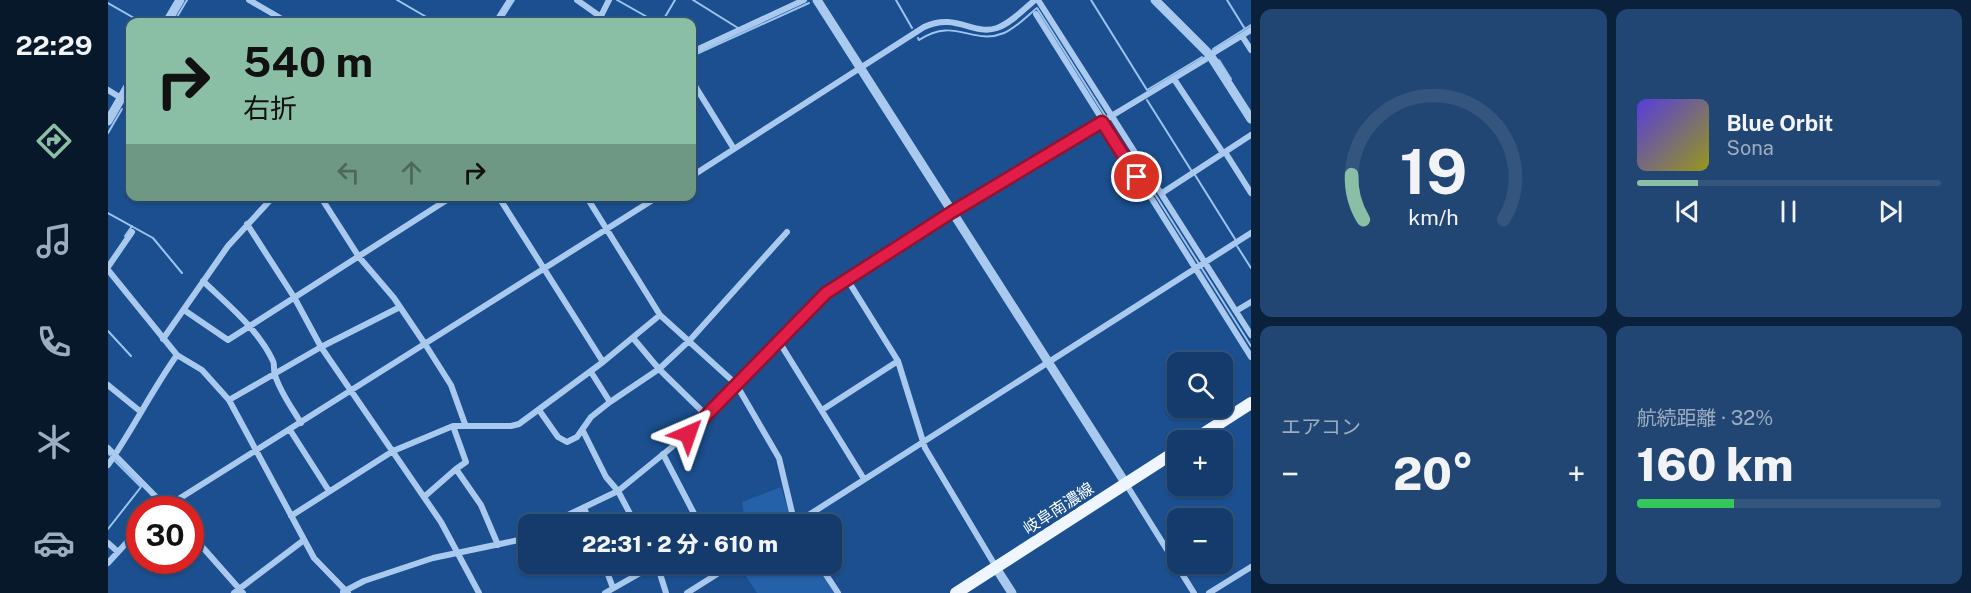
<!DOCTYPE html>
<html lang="ja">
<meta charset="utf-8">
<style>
:root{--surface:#143b6b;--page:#214673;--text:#f1f3f6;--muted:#9dadc1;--line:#33557e;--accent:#8abfa5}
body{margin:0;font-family:"Public Sans","Noto Sans JP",sans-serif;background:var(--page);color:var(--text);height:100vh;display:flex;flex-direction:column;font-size:22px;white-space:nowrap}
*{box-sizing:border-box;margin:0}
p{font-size:20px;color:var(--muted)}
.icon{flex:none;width:33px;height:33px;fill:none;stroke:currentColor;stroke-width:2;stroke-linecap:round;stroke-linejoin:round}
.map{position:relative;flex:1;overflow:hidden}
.sheet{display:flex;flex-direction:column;gap:9px;padding:9px;background:#0b203b;width:720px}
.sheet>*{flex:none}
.hud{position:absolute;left:18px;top:18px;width:570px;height:183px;border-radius:12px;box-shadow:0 2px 4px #0004,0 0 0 2px var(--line);background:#8abfa5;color:#111;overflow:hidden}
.fabs{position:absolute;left:1059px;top:352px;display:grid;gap:12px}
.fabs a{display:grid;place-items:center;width:66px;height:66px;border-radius:12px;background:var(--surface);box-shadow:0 2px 4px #0004,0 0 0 2px var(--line);font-size:30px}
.speed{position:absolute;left:18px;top:496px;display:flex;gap:12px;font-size:30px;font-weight:700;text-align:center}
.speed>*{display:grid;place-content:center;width:78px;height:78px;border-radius:50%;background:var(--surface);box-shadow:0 2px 4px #0004,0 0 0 2px var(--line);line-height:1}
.speed .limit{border:9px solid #d22;background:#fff;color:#111}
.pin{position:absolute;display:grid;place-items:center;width:51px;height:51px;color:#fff;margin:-26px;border:3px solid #fff;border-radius:50%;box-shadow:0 2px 6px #0007}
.me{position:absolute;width:66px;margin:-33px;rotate:43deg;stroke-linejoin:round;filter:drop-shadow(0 0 4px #0008)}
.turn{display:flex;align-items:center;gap:21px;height:126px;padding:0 18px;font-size:27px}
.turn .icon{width:78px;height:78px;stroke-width:2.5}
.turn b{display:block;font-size:42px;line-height:51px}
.lanes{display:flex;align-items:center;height:57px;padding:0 18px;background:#0003;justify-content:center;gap:30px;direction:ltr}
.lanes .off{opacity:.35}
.big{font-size:45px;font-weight:800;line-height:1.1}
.sheet .widget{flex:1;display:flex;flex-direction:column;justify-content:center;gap:9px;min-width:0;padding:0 21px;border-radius:12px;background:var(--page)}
.sheet .dial{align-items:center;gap:0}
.dial svg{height:156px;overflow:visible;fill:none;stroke:var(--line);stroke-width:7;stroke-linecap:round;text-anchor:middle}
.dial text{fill:var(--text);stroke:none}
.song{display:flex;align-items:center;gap:18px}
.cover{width:72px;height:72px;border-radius:9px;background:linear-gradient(135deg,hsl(250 70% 55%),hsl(60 70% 35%))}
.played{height:6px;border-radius:3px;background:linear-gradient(90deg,var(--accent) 20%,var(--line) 20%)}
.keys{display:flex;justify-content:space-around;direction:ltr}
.heat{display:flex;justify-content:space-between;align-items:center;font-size:33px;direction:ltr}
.charge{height:9px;border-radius:4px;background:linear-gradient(90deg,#34c759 32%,var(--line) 0)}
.sheet .tiles{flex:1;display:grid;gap:9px;grid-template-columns:repeat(2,1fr)}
.trip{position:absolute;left:410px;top:514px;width:324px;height:60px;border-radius:12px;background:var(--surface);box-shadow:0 2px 4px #0004,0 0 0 2px var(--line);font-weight:800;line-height:60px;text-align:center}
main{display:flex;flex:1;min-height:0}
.tabs{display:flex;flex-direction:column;width:108px;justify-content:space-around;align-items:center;background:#08182b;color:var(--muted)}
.tabs .icon{width:42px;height:42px}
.tabs .selected{color:var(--accent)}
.tabs b{font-size:27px;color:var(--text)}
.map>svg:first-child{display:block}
.green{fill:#2461a8}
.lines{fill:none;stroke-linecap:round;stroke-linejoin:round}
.stream{stroke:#9cc4f0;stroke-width:2}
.minor{stroke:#a9c9ee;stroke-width:6}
.tertiary{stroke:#a9c9ee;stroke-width:9}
.primary{stroke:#f0f6ff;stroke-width:12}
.route-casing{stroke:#92132f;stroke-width:15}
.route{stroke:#e11d48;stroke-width:10}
.labels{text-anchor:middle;stroke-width:6;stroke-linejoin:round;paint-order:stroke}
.street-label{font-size:16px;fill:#fff;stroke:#1b4f8f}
</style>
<main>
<nav class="tabs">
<b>22:29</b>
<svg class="icon selected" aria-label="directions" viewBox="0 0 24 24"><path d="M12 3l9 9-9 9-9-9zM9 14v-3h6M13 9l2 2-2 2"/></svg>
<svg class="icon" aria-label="music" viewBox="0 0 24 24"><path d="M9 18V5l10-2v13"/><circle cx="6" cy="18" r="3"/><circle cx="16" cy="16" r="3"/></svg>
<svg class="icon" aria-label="phone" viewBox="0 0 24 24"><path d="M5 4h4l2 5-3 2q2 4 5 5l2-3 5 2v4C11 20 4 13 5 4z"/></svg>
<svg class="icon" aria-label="climate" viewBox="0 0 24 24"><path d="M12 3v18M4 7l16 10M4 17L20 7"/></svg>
<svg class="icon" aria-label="car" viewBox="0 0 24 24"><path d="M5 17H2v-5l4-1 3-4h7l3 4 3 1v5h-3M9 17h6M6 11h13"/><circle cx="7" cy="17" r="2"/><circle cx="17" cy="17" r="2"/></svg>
</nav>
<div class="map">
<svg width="1143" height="593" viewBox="0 0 1143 593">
<rect width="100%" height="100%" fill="#1b4f8f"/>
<!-- green -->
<path class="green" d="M673,487L684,522L678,525H620L636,515L634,502Z
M642,564H708L726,593H649L634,570Z"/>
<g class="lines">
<!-- stream -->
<path class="stream" d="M289,0L327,22
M509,0L548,22
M585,0L630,28
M788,0L804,28
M983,0L1039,90L1094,57
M1119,0L1137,29
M0,3L33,22
M66,22L79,0
M392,22L406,0
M554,22L567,0
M810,38L811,40C847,16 864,46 896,33C908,28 919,16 929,8L1143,346
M1105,49L1143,25
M584,56L701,3
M1111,60L1123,79
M20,99L22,95
M1039,100L1083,170
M0,133L14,109
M1087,175L1127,239
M0,213L45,238L74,273
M17,236L24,226
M1129,246L1143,268
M0,331L23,356
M0,453L2,455
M0,529L33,487L7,461"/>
<!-- minor -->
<path class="minor" d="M141,0L179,22
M469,0L493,17
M930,0L1143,335
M928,14L1143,357
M388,22L402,0
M490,22L501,0
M1134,36L1143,50
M584,52L696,0
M1102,55L1143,30
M1066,79L1115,153
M584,81L626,149
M0,90L13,98
M1117,152L1143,193
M584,176L816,27C848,12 865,36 889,28C903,23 916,9 927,0
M1054,193L1143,135
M212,196L251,257L286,298L317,344L343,385L357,424
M390,196L495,362
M478,196L552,315L628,384L671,458L687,525
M139,224L186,297L213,347L333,522L371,593
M0,267L24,232
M0,270L69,355L94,370L121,400L206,558L240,593
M739,279L790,361L817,448L888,567
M95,281C120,305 150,329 165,361C167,365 165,370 167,375C172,392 184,408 193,423
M76,310L120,340L345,196
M1128,311L1143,302
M55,339L120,246L166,196
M670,340L756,479
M0,385L33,412
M121,400L213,347L292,307
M502,402L551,369L525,338
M431,410L450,437L459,442L469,437L483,417L502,402L483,372
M714,410L790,361
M598,415L551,369L582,340L679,232
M345,426L358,462L348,469L373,505L390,545
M182,430L221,491
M475,431L498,477L510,491L528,525
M0,448L58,507L551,196
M555,454L592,525
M0,465C25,429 44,390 69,355
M1018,484L1086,593
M316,497L348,469
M476,507L482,525
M183,516L285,451L345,426H403L411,424L495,362L552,315
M439,525L510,491L580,434L718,293L844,212L1103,56
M685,525L1143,233
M82,533L135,593
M0,543L9,551
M0,563L32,528
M496,564L505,588
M549,564L558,593
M711,564L730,593
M235,592L256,581L325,558L411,540L420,535
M126,593L196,540
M497,593L548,564
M579,593L625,564
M1101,593L1143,567"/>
<!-- tertiary -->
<path class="tertiary" d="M709,0L1018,484
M1047,0L1102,55L1143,119
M59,22L72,0
M0,121L22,83
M888,568L904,593"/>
<!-- primary -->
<path class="primary" d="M1084,441L1143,403
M848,593L1070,450"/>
</g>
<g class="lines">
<defs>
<path id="route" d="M580,434L718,293L844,212L994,122L1029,177"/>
</defs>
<!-- route casing -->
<use href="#route" class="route-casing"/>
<!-- route -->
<use href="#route" class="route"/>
</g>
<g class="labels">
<!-- street labels -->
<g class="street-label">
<text transform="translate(950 508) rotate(-33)" y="6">岐阜南濃線</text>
</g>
</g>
</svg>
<div class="fabs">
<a><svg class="icon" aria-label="search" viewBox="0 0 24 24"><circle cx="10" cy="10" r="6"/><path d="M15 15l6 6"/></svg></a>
<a>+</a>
<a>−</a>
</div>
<div class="speed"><div class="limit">30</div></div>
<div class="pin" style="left:1029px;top:177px;background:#d93025"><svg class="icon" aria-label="arrive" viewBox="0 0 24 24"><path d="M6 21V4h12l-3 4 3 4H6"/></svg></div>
<svg class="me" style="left:580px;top:434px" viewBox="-20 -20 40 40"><path d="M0-17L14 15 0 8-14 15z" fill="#e11d48" stroke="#fff" stroke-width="4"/></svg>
<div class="trip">22:31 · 2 分 · 610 m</div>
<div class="hud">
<div class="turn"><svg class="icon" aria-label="right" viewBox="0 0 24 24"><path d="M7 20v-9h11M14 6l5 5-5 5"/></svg><div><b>540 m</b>右折</div></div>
<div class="lanes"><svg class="icon off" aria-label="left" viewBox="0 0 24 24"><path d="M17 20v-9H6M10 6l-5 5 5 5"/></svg><svg class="icon off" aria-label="ahead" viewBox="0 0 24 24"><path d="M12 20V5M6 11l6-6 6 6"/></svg><svg class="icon" aria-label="right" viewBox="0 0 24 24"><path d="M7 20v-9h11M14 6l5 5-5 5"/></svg></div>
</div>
</div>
<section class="sheet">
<div class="tiles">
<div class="widget dial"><svg viewBox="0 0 100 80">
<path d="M14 69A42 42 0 1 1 86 69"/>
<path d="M14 69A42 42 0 0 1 8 46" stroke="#8abfa5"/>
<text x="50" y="56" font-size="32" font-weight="700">19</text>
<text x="50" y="72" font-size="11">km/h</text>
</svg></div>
<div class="widget">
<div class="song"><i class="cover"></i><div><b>Blue Orbit</b><p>Sona</p></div></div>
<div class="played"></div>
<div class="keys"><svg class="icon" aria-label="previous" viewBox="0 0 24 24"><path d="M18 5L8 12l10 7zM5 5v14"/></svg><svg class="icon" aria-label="pause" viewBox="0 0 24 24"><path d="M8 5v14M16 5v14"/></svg><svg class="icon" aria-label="next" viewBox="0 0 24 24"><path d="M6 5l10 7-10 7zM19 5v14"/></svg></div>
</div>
<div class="widget"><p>エアコン</p>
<div class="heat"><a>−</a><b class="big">20°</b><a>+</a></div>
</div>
<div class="widget"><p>航続距離 · 32%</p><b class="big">160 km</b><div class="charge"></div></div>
</div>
</section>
</main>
